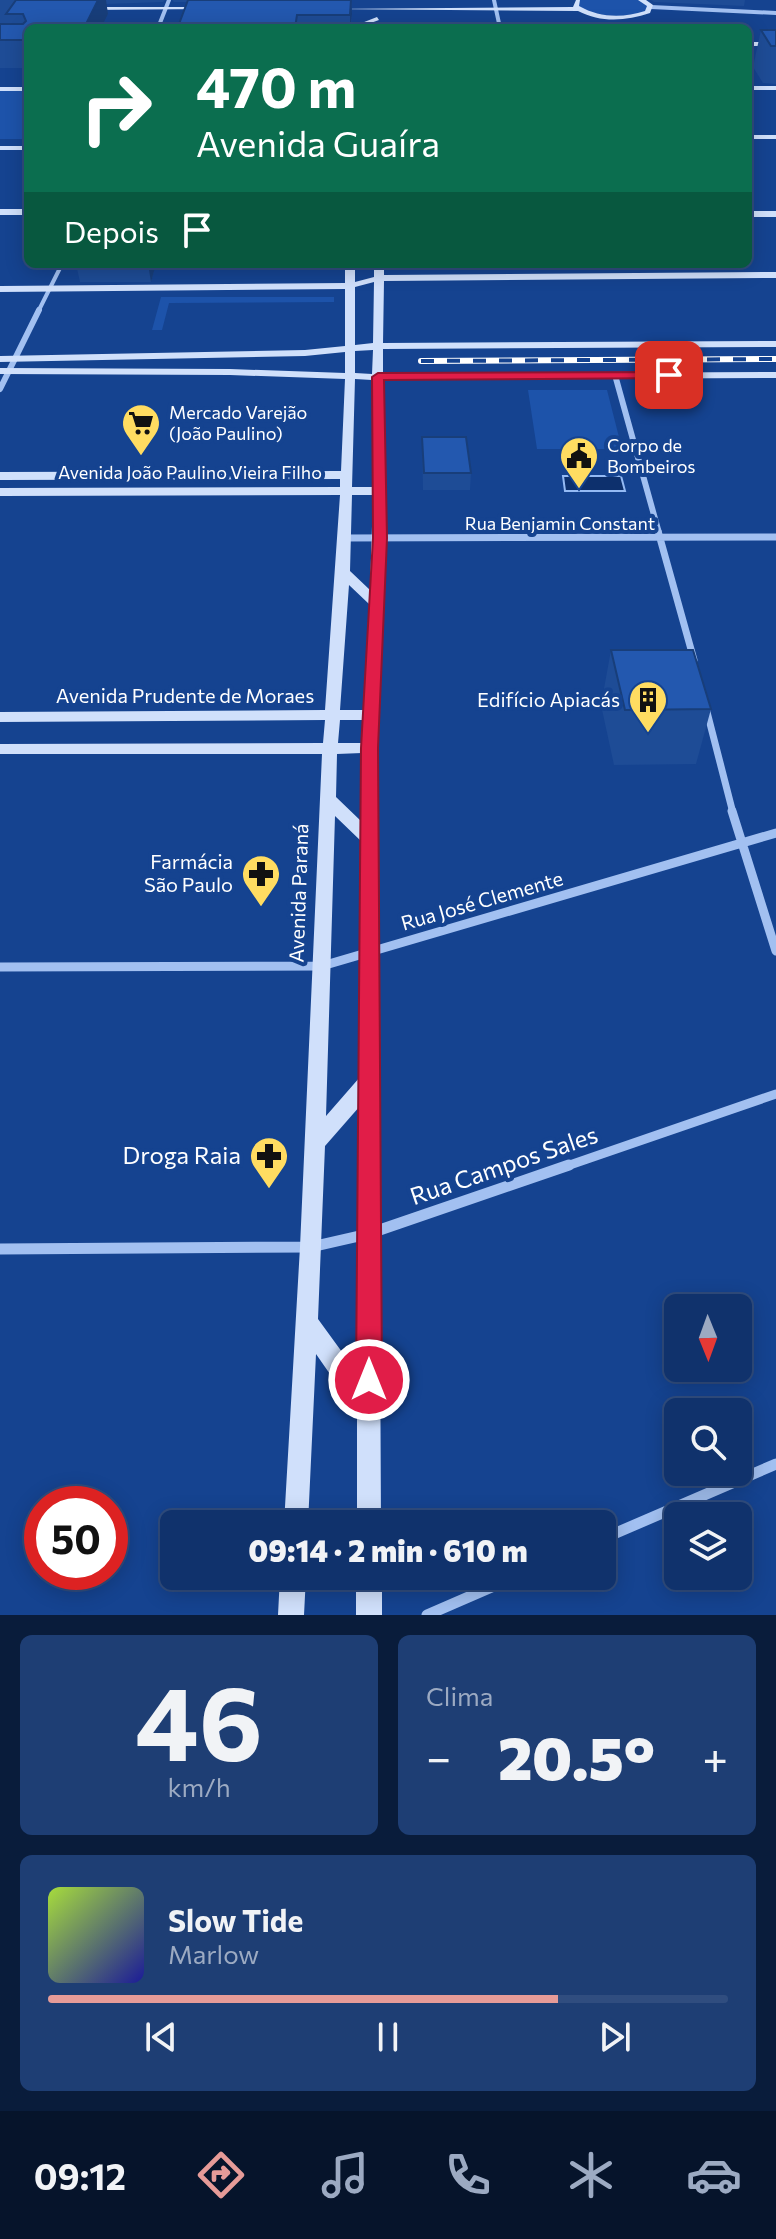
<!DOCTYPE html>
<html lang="pt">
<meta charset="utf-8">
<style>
:root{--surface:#10326c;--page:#1e3e74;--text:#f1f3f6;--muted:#9caac2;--line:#304d7f;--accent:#e69b98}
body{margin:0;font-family:Commissioner,sans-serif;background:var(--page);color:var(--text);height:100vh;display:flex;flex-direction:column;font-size:30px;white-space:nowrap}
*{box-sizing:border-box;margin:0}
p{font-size:26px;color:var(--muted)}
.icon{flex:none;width:44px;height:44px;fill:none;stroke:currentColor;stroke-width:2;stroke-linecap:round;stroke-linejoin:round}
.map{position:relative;height:1615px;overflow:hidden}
.sheet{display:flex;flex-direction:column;gap:20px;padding:20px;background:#091c3b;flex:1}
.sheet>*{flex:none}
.hud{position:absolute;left:24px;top:24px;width:728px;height:244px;border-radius:12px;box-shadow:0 4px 20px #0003,0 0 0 2px var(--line);background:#0b6e4f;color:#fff;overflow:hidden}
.needle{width:52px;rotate:179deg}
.controls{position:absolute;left:664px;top:1294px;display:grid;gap:16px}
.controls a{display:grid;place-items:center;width:88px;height:88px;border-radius:12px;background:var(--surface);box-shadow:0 4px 20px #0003,0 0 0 2px var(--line);font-size:40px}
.speed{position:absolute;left:24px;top:1486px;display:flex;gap:16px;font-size:40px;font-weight:700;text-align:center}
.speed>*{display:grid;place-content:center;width:104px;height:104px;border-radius:50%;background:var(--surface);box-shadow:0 4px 20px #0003,0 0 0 2px var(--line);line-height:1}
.speed .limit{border:12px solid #d22;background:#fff;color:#111}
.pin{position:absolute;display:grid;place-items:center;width:68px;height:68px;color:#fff;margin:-34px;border-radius:16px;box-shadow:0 4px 12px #0006}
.me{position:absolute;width:88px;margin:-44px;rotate:0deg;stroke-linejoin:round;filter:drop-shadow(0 0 6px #0008)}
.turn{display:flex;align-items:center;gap:28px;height:168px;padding:0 40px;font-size:36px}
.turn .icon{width:104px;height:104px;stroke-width:2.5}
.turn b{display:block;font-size:56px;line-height:68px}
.then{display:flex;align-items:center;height:76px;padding:0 40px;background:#0003;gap:16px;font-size:30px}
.big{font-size:60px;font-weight:800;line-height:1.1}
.sheet .widget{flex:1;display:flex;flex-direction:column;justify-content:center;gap:12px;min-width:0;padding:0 28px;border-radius:12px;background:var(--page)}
.sheet .dial{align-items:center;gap:0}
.dial b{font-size:104px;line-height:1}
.song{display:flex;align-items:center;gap:24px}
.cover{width:96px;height:96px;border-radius:12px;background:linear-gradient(135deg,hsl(80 70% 55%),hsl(240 70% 35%))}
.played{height:8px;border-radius:4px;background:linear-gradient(90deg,var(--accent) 75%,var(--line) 75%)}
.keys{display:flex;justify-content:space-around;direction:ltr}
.heat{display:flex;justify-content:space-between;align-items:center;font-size:44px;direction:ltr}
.sheet .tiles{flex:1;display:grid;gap:20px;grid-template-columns:1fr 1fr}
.widget:last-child{grid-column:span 2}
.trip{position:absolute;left:160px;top:1510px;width:456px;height:80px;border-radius:12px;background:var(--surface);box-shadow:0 4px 20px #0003,0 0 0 2px var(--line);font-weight:800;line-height:80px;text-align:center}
.tabs{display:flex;height:128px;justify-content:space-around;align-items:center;background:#06142b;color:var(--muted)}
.tabs .icon{width:56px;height:56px}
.tabs .selected{color:var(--accent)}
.tabs b{font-size:36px;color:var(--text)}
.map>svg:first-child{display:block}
.green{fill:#1d53aa}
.water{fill:#0d306d;stroke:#94baf4;stroke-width:2}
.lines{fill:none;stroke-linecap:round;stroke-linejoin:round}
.street-far4{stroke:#a2c0f1;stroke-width:4}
.street-far3{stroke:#a2c0f1;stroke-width:6}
.street-far2{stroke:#a2c0f1;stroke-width:7}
.street-far1{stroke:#a2c0f1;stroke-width:9}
.street{stroke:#a2c0f1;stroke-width:11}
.secondary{fill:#d0e0fb;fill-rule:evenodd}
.rail-casing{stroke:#fff;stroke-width:6}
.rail{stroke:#154390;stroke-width:4;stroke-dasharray:13;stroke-linecap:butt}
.wall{fill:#1e4c96}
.shaded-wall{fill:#183e7a}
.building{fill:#2358af;stroke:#183e7a;stroke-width:2}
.route{fill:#e11d48;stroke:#92132f;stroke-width:2}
.labels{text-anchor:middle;stroke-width:8;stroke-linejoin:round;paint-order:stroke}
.far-poi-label{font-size:18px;fill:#fff;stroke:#154390;text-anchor:start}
.far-street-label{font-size:18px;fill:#fff;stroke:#154390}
.street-label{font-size:20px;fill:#fff;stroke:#154390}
.poi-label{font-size:20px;fill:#fff;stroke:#154390;text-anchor:end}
.near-poi-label{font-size:24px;fill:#fff;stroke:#154390;text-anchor:end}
.near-street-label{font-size:24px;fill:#fff;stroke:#154390}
</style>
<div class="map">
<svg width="776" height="1615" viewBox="0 0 776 1615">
<rect width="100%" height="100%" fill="#154390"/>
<!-- green -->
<path class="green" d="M579,0H641L647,3L650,10C625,19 604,17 579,9Z
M0,89H28V139H0Z
M161,297H334V302L169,303L162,330H152Z
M528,390H607L622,449H537Z"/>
<!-- water -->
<path class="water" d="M563,476H621L625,491H565Z"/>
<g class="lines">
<!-- street-far4 -->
<path class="street-far4" d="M494,0L500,28
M651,7L776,13
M158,28L169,0
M38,312L62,264"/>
<!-- street-far3 -->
<path class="street-far3" d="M615,375L659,533
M0,389L39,310"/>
<!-- street-far2 -->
<path class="street-far2" d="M658,531L694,660
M344,538L776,537
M706,708L733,813"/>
<!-- street-far1 -->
<path class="street-far1" d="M732,811L776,951
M0,967L322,966L776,833
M564,1167L776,1094"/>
<!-- street -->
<path class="street" d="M0,1249L311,1247L368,1234L569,1165
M602,1539L776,1464
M427,1615L517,1576"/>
<!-- secondary -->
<path class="secondary" d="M576,0H580L579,6C600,18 623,18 645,11L647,6L638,0H646L653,5L650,13C626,21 601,23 578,11L327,9L573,7Z
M86,7H206L209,9L84,10Z
M377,17L379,20L357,28L354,26Z
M748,42H776V46H748Z
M748,86H776V90H748Z
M0,87H28V91H0Z
M748,135H776V139H748Z
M0,146H28V150H0Z
M0,209H28V215H0Z
M748,211H776V217H748Z
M345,264H355V282L374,277V264H384V275L776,272V278L384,281L383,343L776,341V347L383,349V374L776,372V378L383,380L386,538L377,715L381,1524H357V1413L316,1354L308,1524H284L300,1247L322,754H0V744L323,743L325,720L0,722V712L325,710L340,495L0,496V488L340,487V479L0,480V472L341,471L345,379L230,375L0,374V368L230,369L345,373V352L305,356L0,362V356L305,350L345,346V289L0,292V286L345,283ZM374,282L373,343L355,345V287ZM373,350L372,374L355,373V351ZM355,379L372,380L373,487H352ZM352,495H373L370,590L350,571ZM349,585L369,604L363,710H340ZM340,720H363L362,743H338ZM362,753V822L336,797L337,754ZM335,816L362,842L360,1077L326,1116ZM360,1106L358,1374L318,1319L325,1146Z
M280,1576H306L304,1615H278Z
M356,1576H382V1615H356Z"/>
<defs>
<path id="rail" d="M421,361L776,359"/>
</defs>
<!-- rail casing -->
<use href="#rail" class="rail-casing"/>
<!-- rail -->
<use href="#rail" class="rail"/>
</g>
<!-- wall -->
<path class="wall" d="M0,0H165L163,2L106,4L108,14L103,24H179L187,2H174L172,0H352L351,28H28V68H0V24H8L0,23Z
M651,0H745L744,6L654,2Z
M761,30H776V84L763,83L753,67Z
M76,264H156L151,282H80Z
M422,437L471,473L470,490H423Z
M611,650L711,709L696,764L614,765L601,705Z"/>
<!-- shaded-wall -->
<path class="shaded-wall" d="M98,0H106L108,14L101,28L86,24Z
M351,0L352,14L350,28V15Z
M148,264H156L151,282Z"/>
<!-- building -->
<path class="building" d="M16,0H98L86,24H179L188,0H351L350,15H297L295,28H28V40H0V24H23L26,21L23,14H6Z
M761,30H776V46H771Z
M422,437H466L471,473H424Z
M611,650H693L711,709L625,710Z"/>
<!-- route -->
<path class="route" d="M669,372L675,375L673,378L384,380L387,538L378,748L382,1380L378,1389L369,1393L360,1389L356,1380L361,748L373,538L372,377L378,373Z"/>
<!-- icons -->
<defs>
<symbol id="supermarket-pin" viewBox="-11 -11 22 30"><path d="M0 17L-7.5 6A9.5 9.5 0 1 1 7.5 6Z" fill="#ffdc61" stroke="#154390"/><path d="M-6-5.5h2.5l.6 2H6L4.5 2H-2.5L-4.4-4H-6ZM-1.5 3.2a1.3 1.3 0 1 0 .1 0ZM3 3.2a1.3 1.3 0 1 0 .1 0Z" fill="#111"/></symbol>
<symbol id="civic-pin" viewBox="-11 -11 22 30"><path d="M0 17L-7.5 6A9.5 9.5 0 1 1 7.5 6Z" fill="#ffdc61" stroke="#154390"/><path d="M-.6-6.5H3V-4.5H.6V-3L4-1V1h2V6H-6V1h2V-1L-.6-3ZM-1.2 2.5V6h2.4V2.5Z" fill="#111"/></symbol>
<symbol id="building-pin" viewBox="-11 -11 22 30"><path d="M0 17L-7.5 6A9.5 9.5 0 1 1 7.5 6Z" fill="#ffdc61" stroke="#154390"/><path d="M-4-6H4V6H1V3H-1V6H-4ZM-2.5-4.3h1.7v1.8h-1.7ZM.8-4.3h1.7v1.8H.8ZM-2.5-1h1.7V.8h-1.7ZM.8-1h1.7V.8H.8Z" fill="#111"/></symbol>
<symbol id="pharmacy-pin" viewBox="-11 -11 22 30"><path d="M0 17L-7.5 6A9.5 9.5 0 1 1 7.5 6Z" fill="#ffdc61" stroke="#154390"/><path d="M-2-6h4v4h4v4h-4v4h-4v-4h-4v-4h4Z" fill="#111"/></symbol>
</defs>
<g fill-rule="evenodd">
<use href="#supermarket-pin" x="119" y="401" width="44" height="60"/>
<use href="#civic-pin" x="557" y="434" width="44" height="60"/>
<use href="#building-pin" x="626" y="678" width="44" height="60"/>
<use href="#pharmacy-pin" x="239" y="852" width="44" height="60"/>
<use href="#pharmacy-pin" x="247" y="1134" width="44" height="60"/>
</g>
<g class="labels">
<!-- far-poi labels -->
<g class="far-poi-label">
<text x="169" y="419">Mercado Varejão<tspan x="169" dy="21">(João Paulino)</tspan></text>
<text x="607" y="452">Corpo de<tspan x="607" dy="21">Bombeiros</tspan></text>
</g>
<!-- far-street labels -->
<g class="far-street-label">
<text x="190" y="479">Avenida João Paulino Vieira Filho</text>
<text x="560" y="530">Rua Benjamin Constant</text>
</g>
<!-- street labels -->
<g class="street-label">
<text x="185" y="703">Avenida Prudente de Moraes</text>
<text transform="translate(299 893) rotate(-88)" y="7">Avenida Paraná</text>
<text transform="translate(482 901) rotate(-16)" y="7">Rua José Clemente</text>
</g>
<!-- poi labels -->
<g class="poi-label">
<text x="620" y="707">Edifício Apiacás</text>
<text x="233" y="869">Farmácia<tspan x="233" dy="23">São Paulo</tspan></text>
</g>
<!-- near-poi labels -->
<g class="near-poi-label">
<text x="241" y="1164">Droga Raia</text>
</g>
<!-- near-street labels -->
<g class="near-street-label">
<text transform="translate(504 1166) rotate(-19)" y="8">Rua Campos Sales</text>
</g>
</g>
</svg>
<div class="controls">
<a><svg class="needle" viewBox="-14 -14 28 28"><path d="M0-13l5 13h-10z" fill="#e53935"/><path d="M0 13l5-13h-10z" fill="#9caac2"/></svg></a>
<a><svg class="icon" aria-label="search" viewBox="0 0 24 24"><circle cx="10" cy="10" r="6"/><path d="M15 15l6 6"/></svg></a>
<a><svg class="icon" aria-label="layers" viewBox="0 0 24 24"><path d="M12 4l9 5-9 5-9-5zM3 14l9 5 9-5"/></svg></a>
</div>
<div class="speed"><div class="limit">50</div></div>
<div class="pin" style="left:669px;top:375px;background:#d93025"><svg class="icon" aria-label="arrive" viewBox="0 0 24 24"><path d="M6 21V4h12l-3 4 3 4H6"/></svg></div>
<svg class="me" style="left:369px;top:1380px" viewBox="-20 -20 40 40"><circle r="17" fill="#e11d48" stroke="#fff" stroke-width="3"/><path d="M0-11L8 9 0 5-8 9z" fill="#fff"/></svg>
<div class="trip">09:14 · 2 min · 610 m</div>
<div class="hud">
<div class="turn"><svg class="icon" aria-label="right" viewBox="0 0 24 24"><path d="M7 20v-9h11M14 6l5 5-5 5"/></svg><div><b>470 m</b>Avenida Guaíra</div></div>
<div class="then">Depois<svg class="icon" aria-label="arrive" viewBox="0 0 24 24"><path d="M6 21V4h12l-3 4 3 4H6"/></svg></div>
</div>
</div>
<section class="sheet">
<div class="tiles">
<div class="widget dial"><b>46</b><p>km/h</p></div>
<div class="widget"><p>Clima</p>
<div class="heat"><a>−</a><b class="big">20.5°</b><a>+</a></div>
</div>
<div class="widget">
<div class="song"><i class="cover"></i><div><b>Slow Tide</b><p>Marlow</p></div></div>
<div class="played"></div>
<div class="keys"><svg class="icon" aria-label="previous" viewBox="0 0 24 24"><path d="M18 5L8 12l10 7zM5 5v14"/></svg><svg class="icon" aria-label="pause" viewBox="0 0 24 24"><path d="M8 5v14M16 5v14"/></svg><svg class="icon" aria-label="next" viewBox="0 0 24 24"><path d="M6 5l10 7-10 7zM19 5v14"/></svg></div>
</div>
</div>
</section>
<nav class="tabs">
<b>09:12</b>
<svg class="icon selected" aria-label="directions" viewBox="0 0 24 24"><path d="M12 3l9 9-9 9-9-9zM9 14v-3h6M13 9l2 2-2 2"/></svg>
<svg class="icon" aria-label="music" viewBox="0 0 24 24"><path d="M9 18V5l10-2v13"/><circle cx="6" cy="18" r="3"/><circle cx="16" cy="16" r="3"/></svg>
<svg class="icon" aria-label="phone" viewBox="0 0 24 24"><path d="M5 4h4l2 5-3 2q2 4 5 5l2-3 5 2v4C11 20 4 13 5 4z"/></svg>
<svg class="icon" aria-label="climate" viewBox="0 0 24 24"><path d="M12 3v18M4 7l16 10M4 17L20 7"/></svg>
<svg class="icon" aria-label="car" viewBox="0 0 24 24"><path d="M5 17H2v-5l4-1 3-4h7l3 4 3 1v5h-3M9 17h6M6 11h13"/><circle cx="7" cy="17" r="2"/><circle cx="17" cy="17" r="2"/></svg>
</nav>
